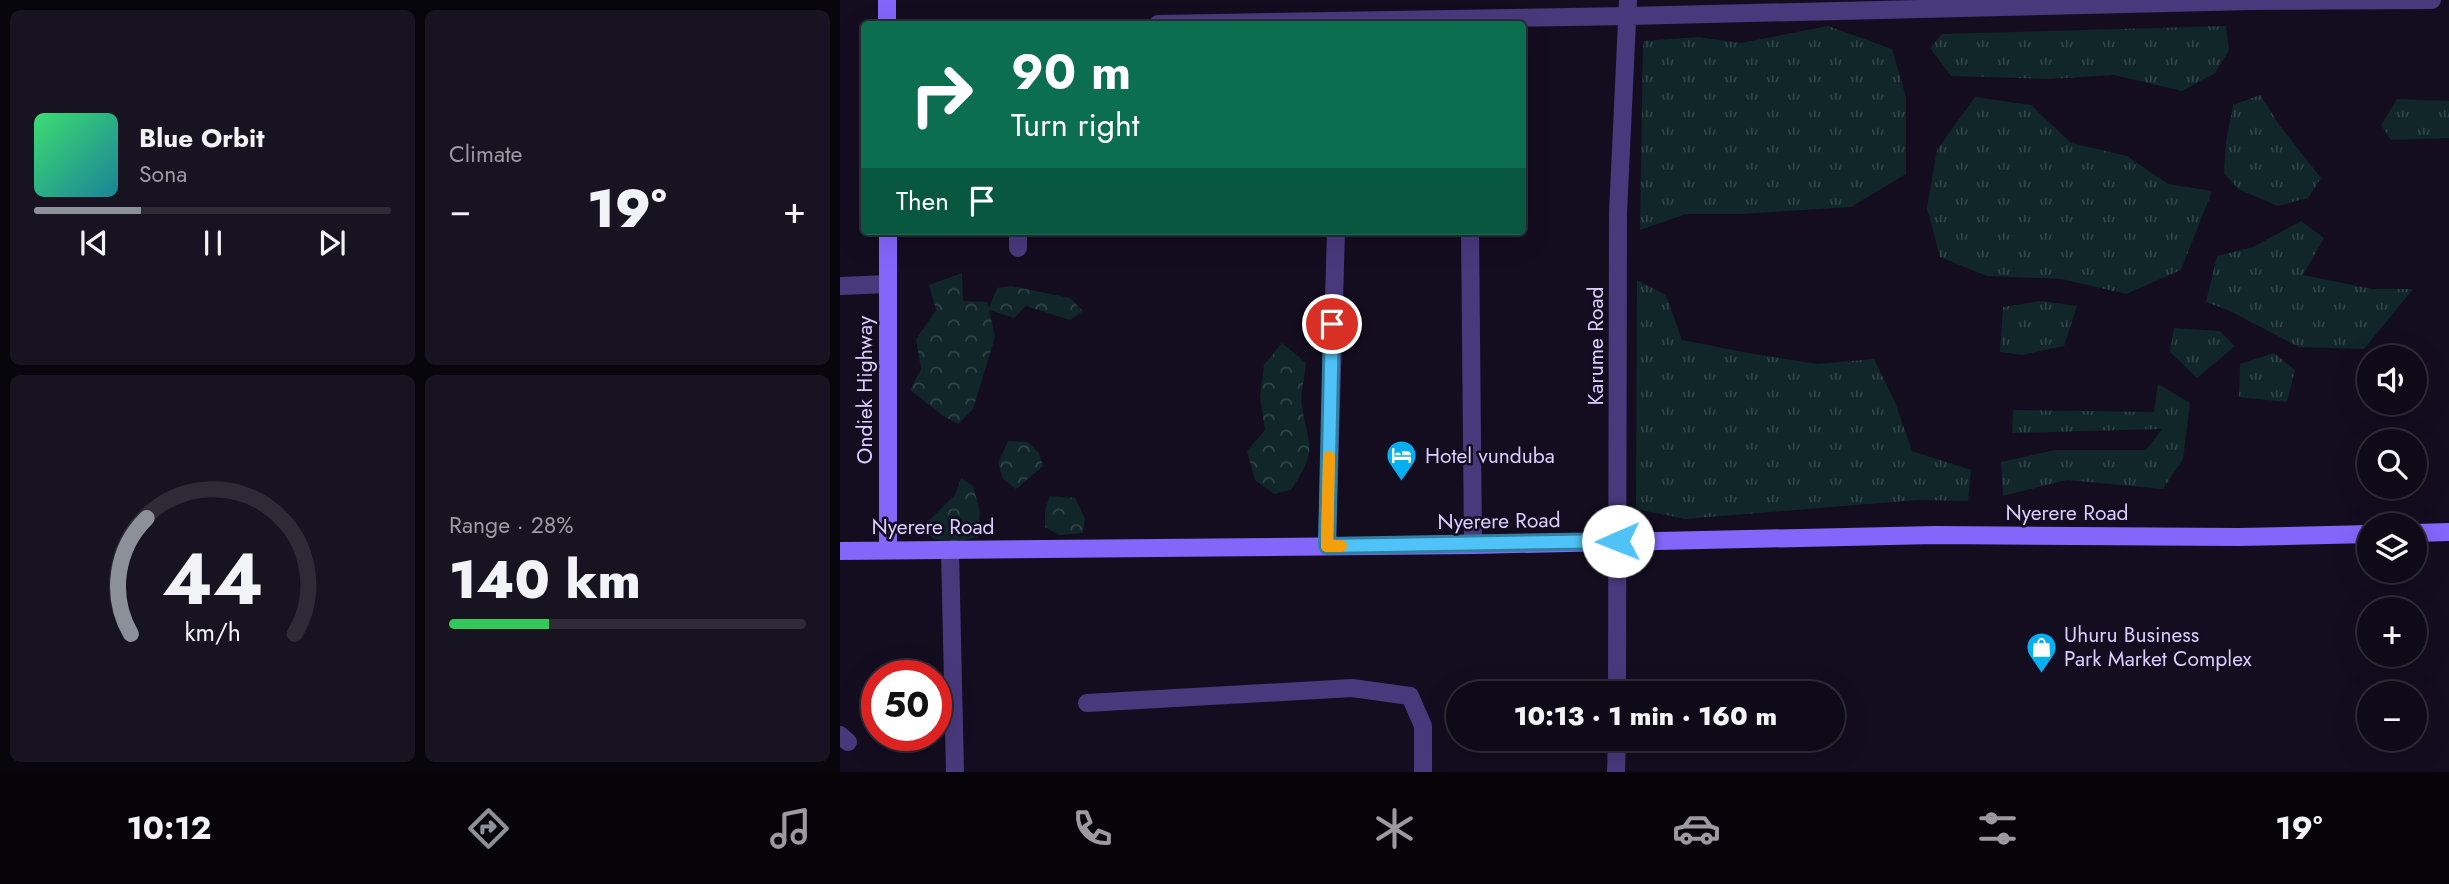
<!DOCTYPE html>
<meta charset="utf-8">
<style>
:root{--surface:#0e0a17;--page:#171320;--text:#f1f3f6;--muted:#9b9aa1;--line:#2e2b36;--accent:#8c9099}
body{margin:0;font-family:Jost,sans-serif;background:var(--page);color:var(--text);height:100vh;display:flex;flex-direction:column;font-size:26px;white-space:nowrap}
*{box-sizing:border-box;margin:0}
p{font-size:23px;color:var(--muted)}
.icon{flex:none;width:38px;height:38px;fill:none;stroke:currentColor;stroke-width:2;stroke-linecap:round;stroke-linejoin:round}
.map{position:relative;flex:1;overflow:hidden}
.details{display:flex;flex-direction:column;gap:10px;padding:10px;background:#08060d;width:840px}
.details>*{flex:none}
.banner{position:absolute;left:21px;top:21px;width:665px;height:214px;border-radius:7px;box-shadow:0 7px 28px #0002,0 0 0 2px var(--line);background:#0b6e4f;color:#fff;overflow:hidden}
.buttons{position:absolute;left:1517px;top:345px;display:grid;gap:14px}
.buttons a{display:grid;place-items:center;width:70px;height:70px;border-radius:50%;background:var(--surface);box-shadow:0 7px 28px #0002,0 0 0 2px var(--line);font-size:35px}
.speed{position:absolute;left:21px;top:660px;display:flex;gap:14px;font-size:35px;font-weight:700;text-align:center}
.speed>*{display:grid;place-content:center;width:91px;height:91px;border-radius:50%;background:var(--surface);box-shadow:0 7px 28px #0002,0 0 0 2px var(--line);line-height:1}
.speed .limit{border:10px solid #d22;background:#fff;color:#111}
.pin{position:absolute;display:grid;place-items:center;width:60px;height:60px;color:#fff;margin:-30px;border:4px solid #fff;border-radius:50%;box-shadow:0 2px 7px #0007}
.me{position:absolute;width:77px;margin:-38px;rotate:269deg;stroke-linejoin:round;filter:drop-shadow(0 0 5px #0008)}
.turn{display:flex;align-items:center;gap:24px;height:147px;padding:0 35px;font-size:32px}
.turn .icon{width:91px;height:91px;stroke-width:2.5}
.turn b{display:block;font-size:49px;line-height:60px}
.then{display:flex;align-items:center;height:66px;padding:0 35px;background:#0003;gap:14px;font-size:26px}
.big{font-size:52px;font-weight:800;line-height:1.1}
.details .card{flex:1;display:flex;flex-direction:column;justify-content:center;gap:10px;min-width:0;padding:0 24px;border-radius:10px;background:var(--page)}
.details .dial{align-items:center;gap:0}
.dial svg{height:182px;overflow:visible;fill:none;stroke:var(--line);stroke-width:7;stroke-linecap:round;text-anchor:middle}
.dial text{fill:var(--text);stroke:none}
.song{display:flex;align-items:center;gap:21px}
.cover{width:84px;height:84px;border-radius:10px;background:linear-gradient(135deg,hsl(140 70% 55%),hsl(190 70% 35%))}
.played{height:7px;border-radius:4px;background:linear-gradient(90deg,var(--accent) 30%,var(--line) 30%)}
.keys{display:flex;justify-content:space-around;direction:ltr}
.heat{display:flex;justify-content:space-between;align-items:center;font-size:38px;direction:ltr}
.charge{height:10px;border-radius:5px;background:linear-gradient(90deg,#34c759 28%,var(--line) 0)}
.details .tiles{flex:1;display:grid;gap:10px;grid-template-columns:repeat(2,1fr)}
.trip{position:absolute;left:606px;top:681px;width:399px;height:70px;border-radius:35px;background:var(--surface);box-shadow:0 7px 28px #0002,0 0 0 2px var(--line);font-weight:800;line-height:70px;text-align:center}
.tab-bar{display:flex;height:112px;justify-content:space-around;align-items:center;background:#060409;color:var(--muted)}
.tab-bar .icon{width:49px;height:49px}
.tab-bar .on{color:var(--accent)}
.tab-bar b{font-size:32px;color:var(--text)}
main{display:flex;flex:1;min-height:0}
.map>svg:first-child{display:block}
.grass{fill:url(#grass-tufts)}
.forest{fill:url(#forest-crowns)}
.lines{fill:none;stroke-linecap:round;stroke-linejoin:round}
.street{stroke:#48397d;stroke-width:18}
.secondary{stroke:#8466fb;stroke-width:18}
.route-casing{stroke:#337fa1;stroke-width:18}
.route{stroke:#4fc3f7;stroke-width:12}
.slow{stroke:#f59e0b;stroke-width:12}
.labels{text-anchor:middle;stroke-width:5;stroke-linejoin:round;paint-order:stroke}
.street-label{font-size:21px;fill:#dbcdfe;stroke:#130d1f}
.poi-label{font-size:21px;fill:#dbcdfe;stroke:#130d1f;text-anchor:start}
</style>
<main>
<section class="details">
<div class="tiles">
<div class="card">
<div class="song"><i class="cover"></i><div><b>Blue Orbit</b><p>Sona</p></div></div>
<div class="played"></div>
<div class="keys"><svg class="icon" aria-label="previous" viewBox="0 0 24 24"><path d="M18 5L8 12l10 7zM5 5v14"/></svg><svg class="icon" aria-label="pause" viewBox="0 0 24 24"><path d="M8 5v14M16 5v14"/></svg><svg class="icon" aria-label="next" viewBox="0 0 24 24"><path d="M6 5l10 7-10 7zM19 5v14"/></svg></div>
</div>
<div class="card"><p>Climate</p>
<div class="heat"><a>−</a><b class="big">19°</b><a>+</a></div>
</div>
<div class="card dial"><svg viewBox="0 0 100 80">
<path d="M14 69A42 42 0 1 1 86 69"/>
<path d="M14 69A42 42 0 0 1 21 18" stroke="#8c9099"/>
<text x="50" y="56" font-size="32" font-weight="700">44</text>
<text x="50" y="72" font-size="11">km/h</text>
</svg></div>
<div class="card"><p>Range · 28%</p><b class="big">140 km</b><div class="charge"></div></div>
</div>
</section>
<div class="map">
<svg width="1609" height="772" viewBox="0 0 1609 772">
<defs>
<pattern id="grass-tufts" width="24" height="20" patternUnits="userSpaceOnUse" patternTransform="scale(1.75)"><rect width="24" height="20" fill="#102629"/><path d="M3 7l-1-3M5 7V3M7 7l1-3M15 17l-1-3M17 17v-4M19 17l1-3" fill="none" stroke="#324449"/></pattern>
<pattern id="forest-crowns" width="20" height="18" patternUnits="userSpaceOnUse" patternTransform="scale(1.75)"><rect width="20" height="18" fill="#102629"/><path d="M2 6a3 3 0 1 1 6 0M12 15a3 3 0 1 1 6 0" fill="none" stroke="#324449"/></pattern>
</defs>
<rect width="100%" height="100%" fill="#130d1f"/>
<!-- grass -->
<path class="grass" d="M988,26L1052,49L1066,97V174L1011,207L900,214H846L800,230L803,41L859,37L901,43Z
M1386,26L1389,50L1375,73L1342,91L1274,75L1210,79L1111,76L1090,48L1102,34Z
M1420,95L1440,126L1481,178L1468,198L1438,206L1398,189L1384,173L1386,142L1393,105Z
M1135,97L1191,105L1231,143L1287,156L1328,184L1372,191L1341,270L1286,294L1222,279L1147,276L1100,257L1087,208L1097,150Z
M1557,99L1609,101V138L1551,140L1541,125Z
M1461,221L1484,238L1463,275L1532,289H1573L1524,349L1459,347L1390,311L1366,302L1377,256L1413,247Z
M797,280L826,295L842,340L908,353L977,364L1034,359L1055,402L1072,451L1131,470L1128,501L1077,500L845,519L796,509Z
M1201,301L1237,306L1224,346L1182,355L1160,352L1163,307Z
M1334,328L1380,331L1395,346L1357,378L1330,352Z
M1434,353L1455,370L1447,402L1399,397L1400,364Z
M1318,384L1350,403L1343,459L1323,489L1227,480L1163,496L1161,462L1215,450H1306L1322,429L1172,433L1173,410L1314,412Z"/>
<!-- forest -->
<path class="forest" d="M122,273L123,301L147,302L149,308L157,288L171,286L230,298L243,311L230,320L186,306L174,318L149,310L155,337L133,409L118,424L103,416L70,390L81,369L76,339L96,310L89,285Z
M442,343L466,363C465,376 460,393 462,407C470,450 477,450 451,490L434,494L415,480L407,451L425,430L420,397L424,365Z
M168,441L188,442L199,453L203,466L176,489L163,479L158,463Z
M121,478L133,486L140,511L138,537L114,543L93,539L84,525L115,495Z
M210,496L235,498L245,519L243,533L219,535L205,527V510Z"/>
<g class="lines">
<!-- street -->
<path class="street" d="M318,24L788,16L1411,1L1592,0
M178,231V248
M630,231L633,545
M0,286L48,284
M487,546L496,231
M110,550L115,772
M777,693L778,213L788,0
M247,703L512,688L570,696L583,726V772
M0,735L8,742
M776,772L777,738"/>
<!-- secondary -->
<path class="secondary" d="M47,0V24
M1575,533L1609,532
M48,550V231
M0,551L633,545L1095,535L1399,537L1530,534"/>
</g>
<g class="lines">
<defs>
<path id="route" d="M492,324L487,546L778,541"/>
</defs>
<!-- route casing -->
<use href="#route" class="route-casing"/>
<!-- route -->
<use href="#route" class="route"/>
<!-- slow -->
<path class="slow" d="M489,457L487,546H501"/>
</g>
<!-- icons -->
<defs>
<symbol id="hotel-pin" viewBox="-11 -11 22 30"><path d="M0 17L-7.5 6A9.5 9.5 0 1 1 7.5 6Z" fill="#06b0f0" stroke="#130d1f"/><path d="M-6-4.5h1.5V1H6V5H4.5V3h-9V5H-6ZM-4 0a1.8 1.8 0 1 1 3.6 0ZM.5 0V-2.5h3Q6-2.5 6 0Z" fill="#fff"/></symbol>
<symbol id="shop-pin" viewBox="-11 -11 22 30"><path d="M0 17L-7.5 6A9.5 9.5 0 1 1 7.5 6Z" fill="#06b0f0" stroke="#130d1f"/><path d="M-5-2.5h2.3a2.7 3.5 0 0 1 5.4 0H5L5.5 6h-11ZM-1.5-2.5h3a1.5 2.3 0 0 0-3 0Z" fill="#fff"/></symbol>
</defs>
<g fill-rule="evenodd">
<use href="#hotel-pin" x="544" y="438" width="35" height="47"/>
<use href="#shop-pin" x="1184" y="630" width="35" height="47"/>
</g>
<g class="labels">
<!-- street labels -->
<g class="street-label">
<text transform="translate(756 346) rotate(-90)" y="7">Karume Road</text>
<text transform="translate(25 390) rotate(-90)" y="7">Ondiek Highway</text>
<text x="1227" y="520">Nyerere Road</text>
<text transform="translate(659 521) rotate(-1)" y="7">Nyerere Road</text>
<text x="93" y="534">Nyerere Road</text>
</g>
<!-- poi labels -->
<g class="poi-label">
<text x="585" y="463">Hotel vunduba</text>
<text x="1224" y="642">Uhuru Business<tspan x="1224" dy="24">Park Market Complex</tspan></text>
</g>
</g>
</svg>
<div class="buttons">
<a><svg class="icon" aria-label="sound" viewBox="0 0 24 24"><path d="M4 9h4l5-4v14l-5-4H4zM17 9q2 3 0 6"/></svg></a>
<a><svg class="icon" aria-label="search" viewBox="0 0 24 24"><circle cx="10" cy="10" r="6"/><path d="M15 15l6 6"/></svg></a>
<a><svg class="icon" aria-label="layers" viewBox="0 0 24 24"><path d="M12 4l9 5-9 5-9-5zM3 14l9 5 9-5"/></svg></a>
<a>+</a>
<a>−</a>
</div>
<div class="speed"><div class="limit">50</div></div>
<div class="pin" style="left:492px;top:324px;background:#d93025"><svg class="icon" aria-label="arrive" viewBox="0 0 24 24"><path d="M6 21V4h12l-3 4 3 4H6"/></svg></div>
<svg class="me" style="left:778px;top:541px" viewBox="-20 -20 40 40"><circle r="19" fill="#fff"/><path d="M0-13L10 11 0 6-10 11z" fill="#4fc3f7"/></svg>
<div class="trip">10:13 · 1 min · 160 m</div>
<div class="banner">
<div class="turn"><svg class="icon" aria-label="right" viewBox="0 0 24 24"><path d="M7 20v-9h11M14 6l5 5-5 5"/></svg><div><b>90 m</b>Turn right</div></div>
<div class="then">Then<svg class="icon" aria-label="arrive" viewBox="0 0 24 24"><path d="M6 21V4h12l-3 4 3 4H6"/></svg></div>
</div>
</div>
</main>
<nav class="tab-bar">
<b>10:12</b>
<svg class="icon on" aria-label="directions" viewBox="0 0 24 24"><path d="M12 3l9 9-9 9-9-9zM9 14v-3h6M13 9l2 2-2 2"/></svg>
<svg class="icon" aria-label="music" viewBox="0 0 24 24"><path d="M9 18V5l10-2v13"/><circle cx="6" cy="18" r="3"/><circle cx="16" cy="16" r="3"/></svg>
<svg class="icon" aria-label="phone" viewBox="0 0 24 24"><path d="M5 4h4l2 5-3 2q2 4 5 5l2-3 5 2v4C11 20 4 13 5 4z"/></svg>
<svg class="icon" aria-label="climate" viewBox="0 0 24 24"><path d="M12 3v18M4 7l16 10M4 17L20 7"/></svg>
<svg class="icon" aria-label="car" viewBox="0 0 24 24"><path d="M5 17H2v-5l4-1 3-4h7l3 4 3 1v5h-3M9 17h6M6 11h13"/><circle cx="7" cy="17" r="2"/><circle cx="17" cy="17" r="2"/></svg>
<svg class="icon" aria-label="filters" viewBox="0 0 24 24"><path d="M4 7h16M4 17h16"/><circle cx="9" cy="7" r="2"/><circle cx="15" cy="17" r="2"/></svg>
<b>19°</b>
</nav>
